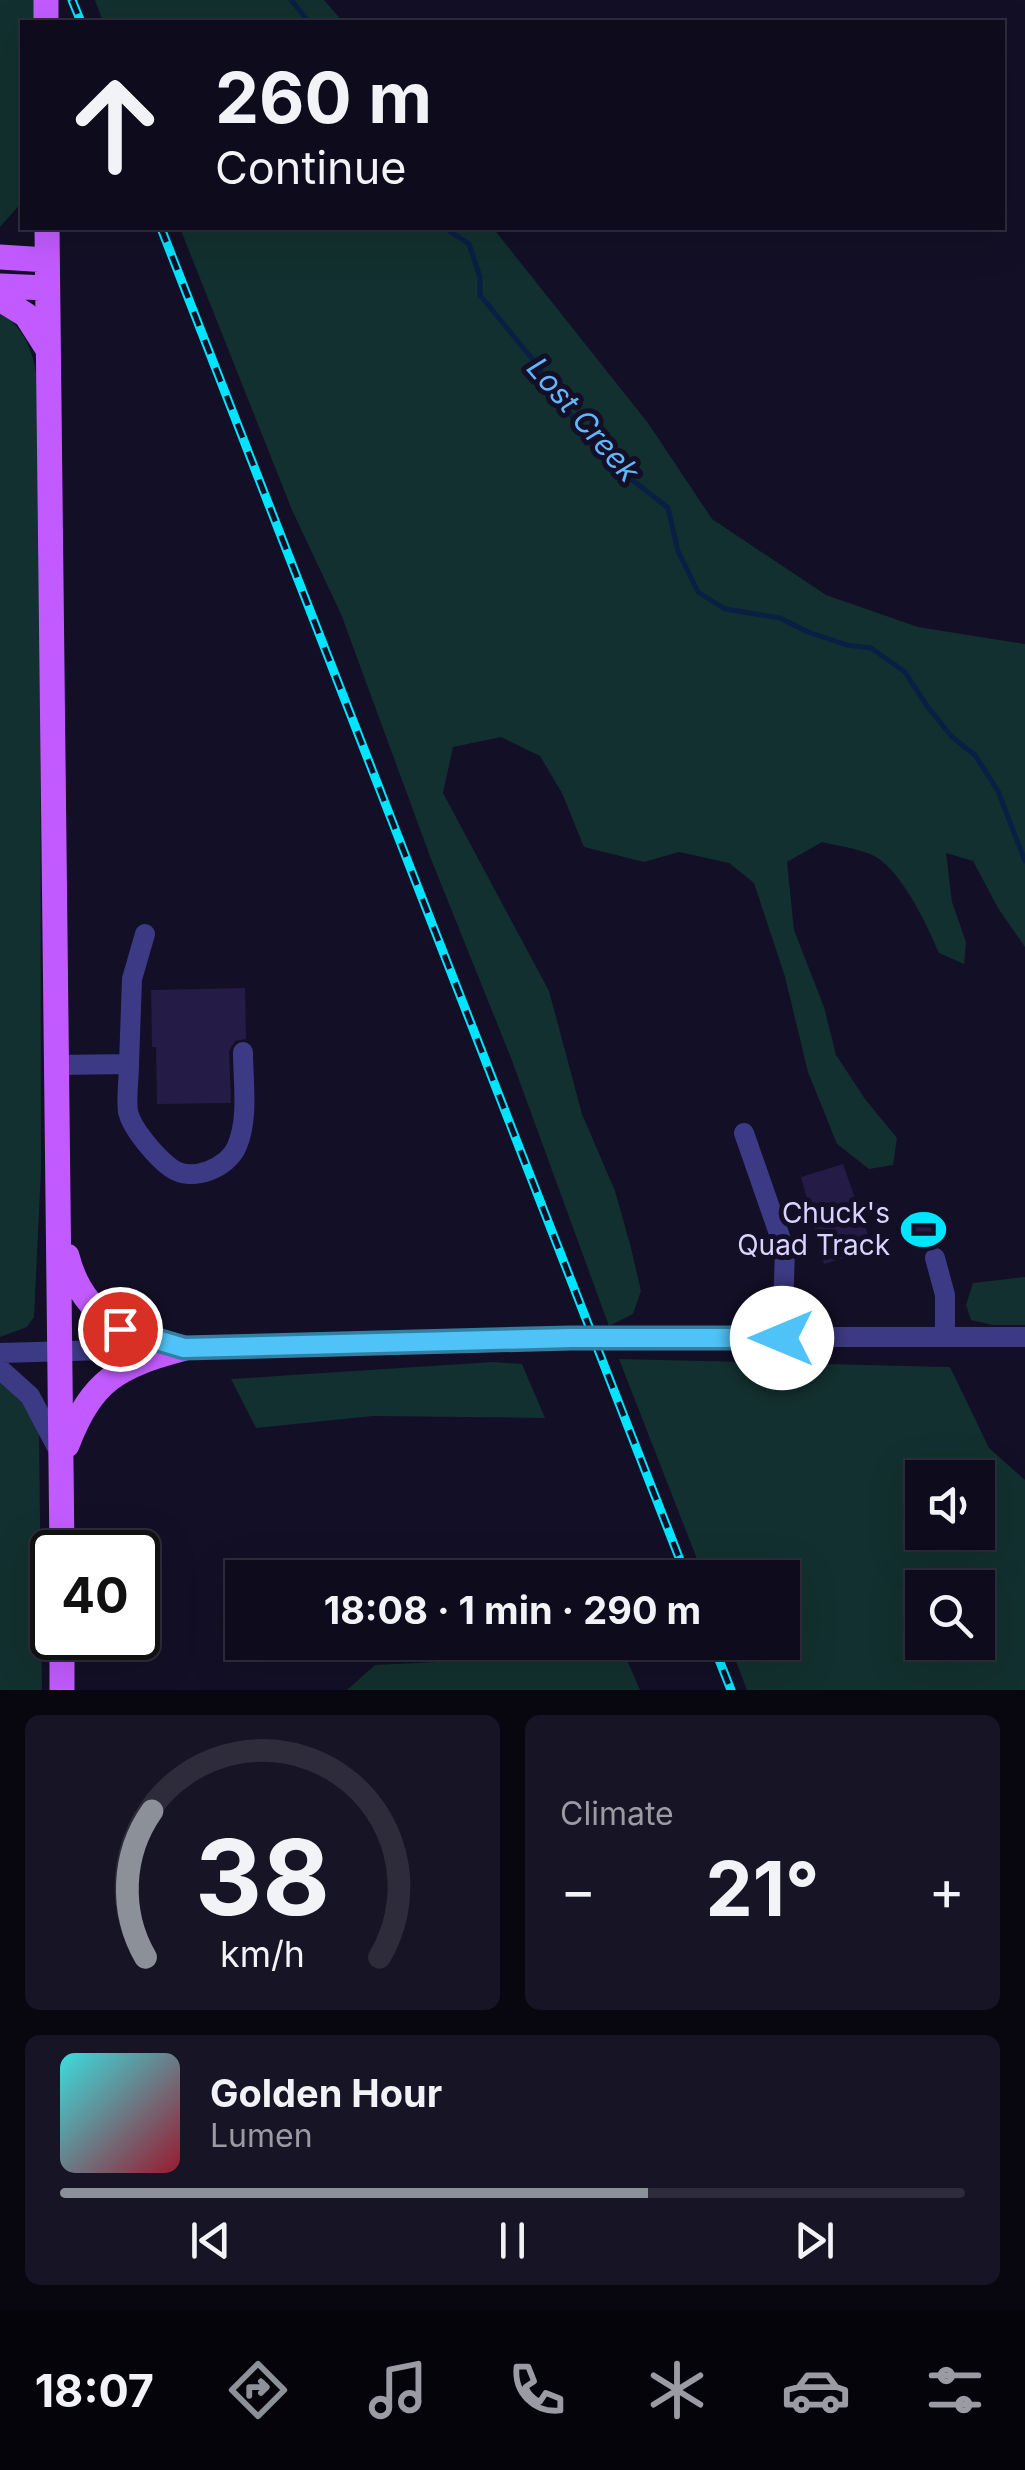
<!DOCTYPE html>
<meta charset="utf-8">
<style>
:root{--surface:#0e0b1c;--page:#171425;--text:#f1f3f6;--muted:#9b9ba3;--line:#2e2b3b;--accent:#8c9099}
body{margin:0;font-family:Inter,sans-serif;background:var(--page);color:var(--text);height:100vh;display:flex;flex-direction:column;font-size:38px;white-space:nowrap}
*{box-sizing:border-box;margin:0}
p{font-size:32px;color:var(--muted)}
.icon{flex:none;width:55px;height:55px;fill:none;stroke:currentColor;stroke-width:2;stroke-linecap:round;stroke-linejoin:round}
.map{position:relative;height:1690px;overflow:hidden}
.panel{display:flex;flex-direction:column;gap:25px;padding:25px;background:#08060f;flex:1}
.panel>*{flex:none}
.guide{position:absolute;left:20px;top:20px;width:985px;height:210px;border-radius:0px;box-shadow:0 10px 40px #0002,0 0 0 2px var(--line);background:#0e0b1c;color:var(--text);overflow:hidden}
.tools{position:absolute;left:905px;top:1460px;display:grid;gap:20px}
.tools a{display:grid;place-items:center;width:90px;height:90px;border-radius:0px;background:var(--surface);box-shadow:0 10px 40px #0002,0 0 0 2px var(--line);font-size:50px}
.speed{position:absolute;left:30px;top:1530px;display:flex;gap:20px;font-size:50px;font-weight:700;text-align:center}
.speed>*{display:grid;place-content:center;width:130px;height:130px;border-radius:50%;background:var(--surface);box-shadow:0 10px 40px #0002,0 0 0 2px var(--line);line-height:1}
.speed .limit{border:5px solid #111;border-radius:15px;background:#fff;color:#111}
.pin{position:absolute;display:grid;place-items:center;width:85px;height:85px;color:#fff;margin:-42px;border:5px solid #fff;border-radius:50%;box-shadow:0 2px 10px #0007}
.me{position:absolute;width:110px;margin:-55px;rotate:270deg;stroke-linejoin:round;filter:drop-shadow(0 0 8px #0008)}
.turn{display:flex;align-items:center;gap:35px;height:210px;padding:0 30px;font-size:45px}
.turn .icon{width:130px;height:130px;stroke-width:2.5}
.turn b{display:block;font-size:70px;line-height:85px}
.big{font-size:75px;font-weight:700;line-height:1.1}
.panel .tile{flex:1;display:flex;flex-direction:column;justify-content:center;gap:15px;min-width:0;padding:0 35px;border-radius:15px;background:var(--page)}
.panel .dial{align-items:center;gap:0}
.dial svg{height:260px;overflow:visible;fill:none;stroke:var(--line);stroke-width:7;stroke-linecap:round;text-anchor:middle}
.dial text{fill:var(--text);stroke:none}
.song{display:flex;align-items:center;gap:30px}
.cover{width:120px;height:120px;border-radius:15px;background:linear-gradient(135deg,hsl(180 70% 55%),hsl(350 70% 35%))}
.played{height:10px;border-radius:5px;background:linear-gradient(90deg,var(--accent) 65%,var(--line) 65%)}
.keys{display:flex;justify-content:space-around;direction:ltr}
.heat{display:flex;justify-content:space-between;align-items:center;font-size:55px;direction:ltr}
.panel .tiles{flex:1;display:grid;gap:25px;grid-template-columns:1fr 1fr}
.tile:last-child{grid-column:span 2}
.trip{position:absolute;left:225px;top:1560px;width:575px;height:100px;border-radius:0px;background:var(--surface);box-shadow:0 10px 40px #0002,0 0 0 2px var(--line);font-weight:700;line-height:100px;text-align:center}
.menu{display:flex;height:160px;justify-content:space-around;align-items:center;background:#06040b;color:var(--muted)}
.menu .icon{width:70px;height:70px}
.menu .on{color:var(--accent)}
.menu b{font-size:45px;color:var(--text)}
.map>svg:first-child{display:block}
.green{fill:#12302f;fill-rule:evenodd}
.lines{fill:none;stroke-linecap:round;stroke-linejoin:round}
.stream{stroke:#0a1f44;stroke-width:5}
.building{fill:#241b47}
.minor{stroke:#3d3a85;stroke-width:20}
.major{stroke:#c25bff;stroke-width:25}
.rail-casing{stroke:#00e5ff;stroke-width:9}
.rail{stroke:#130f26;stroke-width:5;stroke-dasharray:15;stroke-linecap:butt}
.route-casing{stroke:#337fa1;stroke-width:25}
.route{stroke:#4fc3f7;stroke-width:18}
.labels{text-anchor:middle;stroke-width:10;stroke-linejoin:round;paint-order:stroke}
.poi-label{font-size:28px;fill:#d9d4ff;stroke:#130f26;text-anchor:end}
.water-label{font-size:30px;font-style:italic;fill:#62b6ff;stroke:#130f26}
</style>
<div class="map">
<svg width="1025" height="1690" viewBox="0 0 1025 1690">
<rect width="100%" height="100%" fill="#130f26"/>
<!-- green -->
<path class="green" d="M0,0H37L36,22H22V202L0,227Z
M95,0H324L343,22H103Z
M180,228H493L648,423L712,519L826,595L918,627L1025,644V947L998,908L973,861L946,853L952,902L966,942L964,964L939,953C927,925 900,866 870,854C855,848 838,846 822,842L787,862L794,930L824,1007L836,1055L865,1099L897,1138L893,1165L869,1169L837,1144L808,1072L785,977L754,883L729,863L679,852L644,862L584,847L562,793L540,756L501,737L453,747L443,793L549,991L582,1114L615,1191L631,1248L641,1291L633,1314L609,1326L511,1058L431,859L341,614L292,510Z
M0,310C36,340 36,367 40,411L41,1170L34,1317L27,1327L0,1337Z
M1025,1277V1325H993L971,1320L966,1305L973,1283Z
M619,1359L950,1367L989,1448L1025,1480V1690H747L729,1643L782,1642V1578L704,1577ZM922,1478H978V1532H922ZM922,1588H978V1642H922Z
M493,1362L522,1364L545,1418L373,1416L256,1428L231,1379Z
M0,1380L30,1407L39,1433L42,1690H0Z
M624,1653L640,1690H347L375,1665Z"/>
<g class="lines">
<!-- stream -->
<path class="stream" d="M291,0L309,22
M445,228L469,244L480,277V295L534,361L573,418L621,471L668,508L678,551L698,592L725,609L780,618L808,632L847,645L871,648L905,672L927,706L952,737L975,755L998,791L1025,861"/>
</g>
<!-- building -->
<path class="building" d="M245,988L246,1039L235,1041L229,1051L231,1103L157,1104L156,1047H152L151,990Z
M843,1164L873,1249L824,1264L801,1177Z
M938,1213L944,1236L908,1246L902,1223Z"/>
<g class="lines">
<!-- minor -->
<path class="minor" d="M129,1064L132,979L145,934
M57,1065L129,1064C129,1079 126,1097 128,1112C132,1129 156,1157 171,1168C192,1183 228,1168 237,1146C249,1118 243,1082 243,1052
M744,1133L785,1251L782,1338
M935,1258L945,1295V1337
M0,1353L571,1337H1025
M0,1369L30,1396L59,1451"/>
<!-- major -->
<path class="major" d="M46,0V22
M47,228L62,1552
M0,257L47,260
M0,286L47,288
M0,299L26,315L47,348
M67,1256C83,1320 127,1333 184,1348
M67,1445C92,1380 118,1366 182,1349
M62,1690V1638"/>
<defs>
<path id="rail" d="M72,0L81,22
M161,228L687,1578
M712,1642L731,1690"/>
</defs>
<!-- rail casing -->
<use href="#rail" class="rail-casing"/>
<!-- rail -->
<use href="#rail" class="rail"/>
</g>
<g class="lines">
<defs>
<path id="route" d="M120,1329L184,1348L571,1338H782"/>
</defs>
<!-- route casing -->
<use href="#route" class="route-casing"/>
<!-- route -->
<use href="#route" class="route"/>
</g>
<!-- icons -->
<defs>
<symbol id="stadium-bare" viewBox="-9 -9 18 18"><path d="M0-5a6.5 5 0 1 0 0 10a6.5 5 0 1 0 0-10ZM-3.5-1.8h7v3.6h-7Z" fill="#00e5ff" stroke="#130f26" stroke-width="2.5" paint-order="stroke"/></symbol>
</defs>
<g fill-rule="evenodd">
<use href="#stadium-bare" x="892" y="1198" width="63" height="63"/>
</g>
<g class="labels">
<!-- poi labels -->
<g class="poi-label">
<text x="890" y="1223">Chuck's<tspan x="890" dy="32">Quad Track</tspan></text>
</g>
<!-- water labels -->
<g class="water-label">
<text transform="translate(583 420) rotate(49)" y="10">Lost Creek</text>
</g>
</g>
</svg>
<div class="tools">
<a><svg class="icon" aria-label="sound" viewBox="0 0 24 24"><path d="M4 9h4l5-4v14l-5-4H4zM17 9q2 3 0 6"/></svg></a>
<a><svg class="icon" aria-label="search" viewBox="0 0 24 24"><circle cx="10" cy="10" r="6"/><path d="M15 15l6 6"/></svg></a>
</div>
<div class="speed"><div class="limit">40</div></div>
<div class="pin" style="left:120px;top:1329px;background:#d93025"><svg class="icon" aria-label="arrive" viewBox="0 0 24 24"><path d="M6 21V4h12l-3 4 3 4H6"/></svg></div>
<svg class="me" style="left:782px;top:1338px" viewBox="-20 -20 40 40"><circle r="19" fill="#fff"/><path d="M0-13L10 11 0 6-10 11z" fill="#4fc3f7"/></svg>
<div class="trip">18:08 · 1 min · 290 m</div>
<div class="guide">
<div class="turn"><svg class="icon" aria-label="ahead" viewBox="0 0 24 24"><path d="M12 20V5M6 11l6-6 6 6"/></svg><div><b>260 m</b>Continue</div></div>
</div>
</div>
<section class="panel">
<div class="tiles">
<div class="tile dial"><svg viewBox="0 0 100 80">
<path d="M14 69A42 42 0 1 1 86 69"/>
<path d="M14 69A42 42 0 0 1 16 24" stroke="#8c9099"/>
<text x="50" y="56" font-size="32" font-weight="700">38</text>
<text x="50" y="72" font-size="11">km/h</text>
</svg></div>
<div class="tile"><p>Climate</p>
<div class="heat"><a>−</a><b class="big">21°</b><a>+</a></div>
</div>
<div class="tile">
<div class="song"><i class="cover"></i><div><b>Golden Hour</b><p>Lumen</p></div></div>
<div class="played"></div>
<div class="keys"><svg class="icon" aria-label="previous" viewBox="0 0 24 24"><path d="M18 5L8 12l10 7zM5 5v14"/></svg><svg class="icon" aria-label="pause" viewBox="0 0 24 24"><path d="M8 5v14M16 5v14"/></svg><svg class="icon" aria-label="next" viewBox="0 0 24 24"><path d="M6 5l10 7-10 7zM19 5v14"/></svg></div>
</div>
</div>
</section>
<nav class="menu">
<b>18:07</b>
<svg class="icon on" aria-label="directions" viewBox="0 0 24 24"><path d="M12 3l9 9-9 9-9-9zM9 14v-3h6M13 9l2 2-2 2"/></svg>
<svg class="icon" aria-label="music" viewBox="0 0 24 24"><path d="M9 18V5l10-2v13"/><circle cx="6" cy="18" r="3"/><circle cx="16" cy="16" r="3"/></svg>
<svg class="icon" aria-label="phone" viewBox="0 0 24 24"><path d="M5 4h4l2 5-3 2q2 4 5 5l2-3 5 2v4C11 20 4 13 5 4z"/></svg>
<svg class="icon" aria-label="climate" viewBox="0 0 24 24"><path d="M12 3v18M4 7l16 10M4 17L20 7"/></svg>
<svg class="icon" aria-label="car" viewBox="0 0 24 24"><path d="M5 17H2v-5l4-1 3-4h7l3 4 3 1v5h-3M9 17h6M6 11h13"/><circle cx="7" cy="17" r="2"/><circle cx="17" cy="17" r="2"/></svg>
<svg class="icon" aria-label="filters" viewBox="0 0 24 24"><path d="M4 7h16M4 17h16"/><circle cx="9" cy="7" r="2"/><circle cx="15" cy="17" r="2"/></svg>
</nav>
